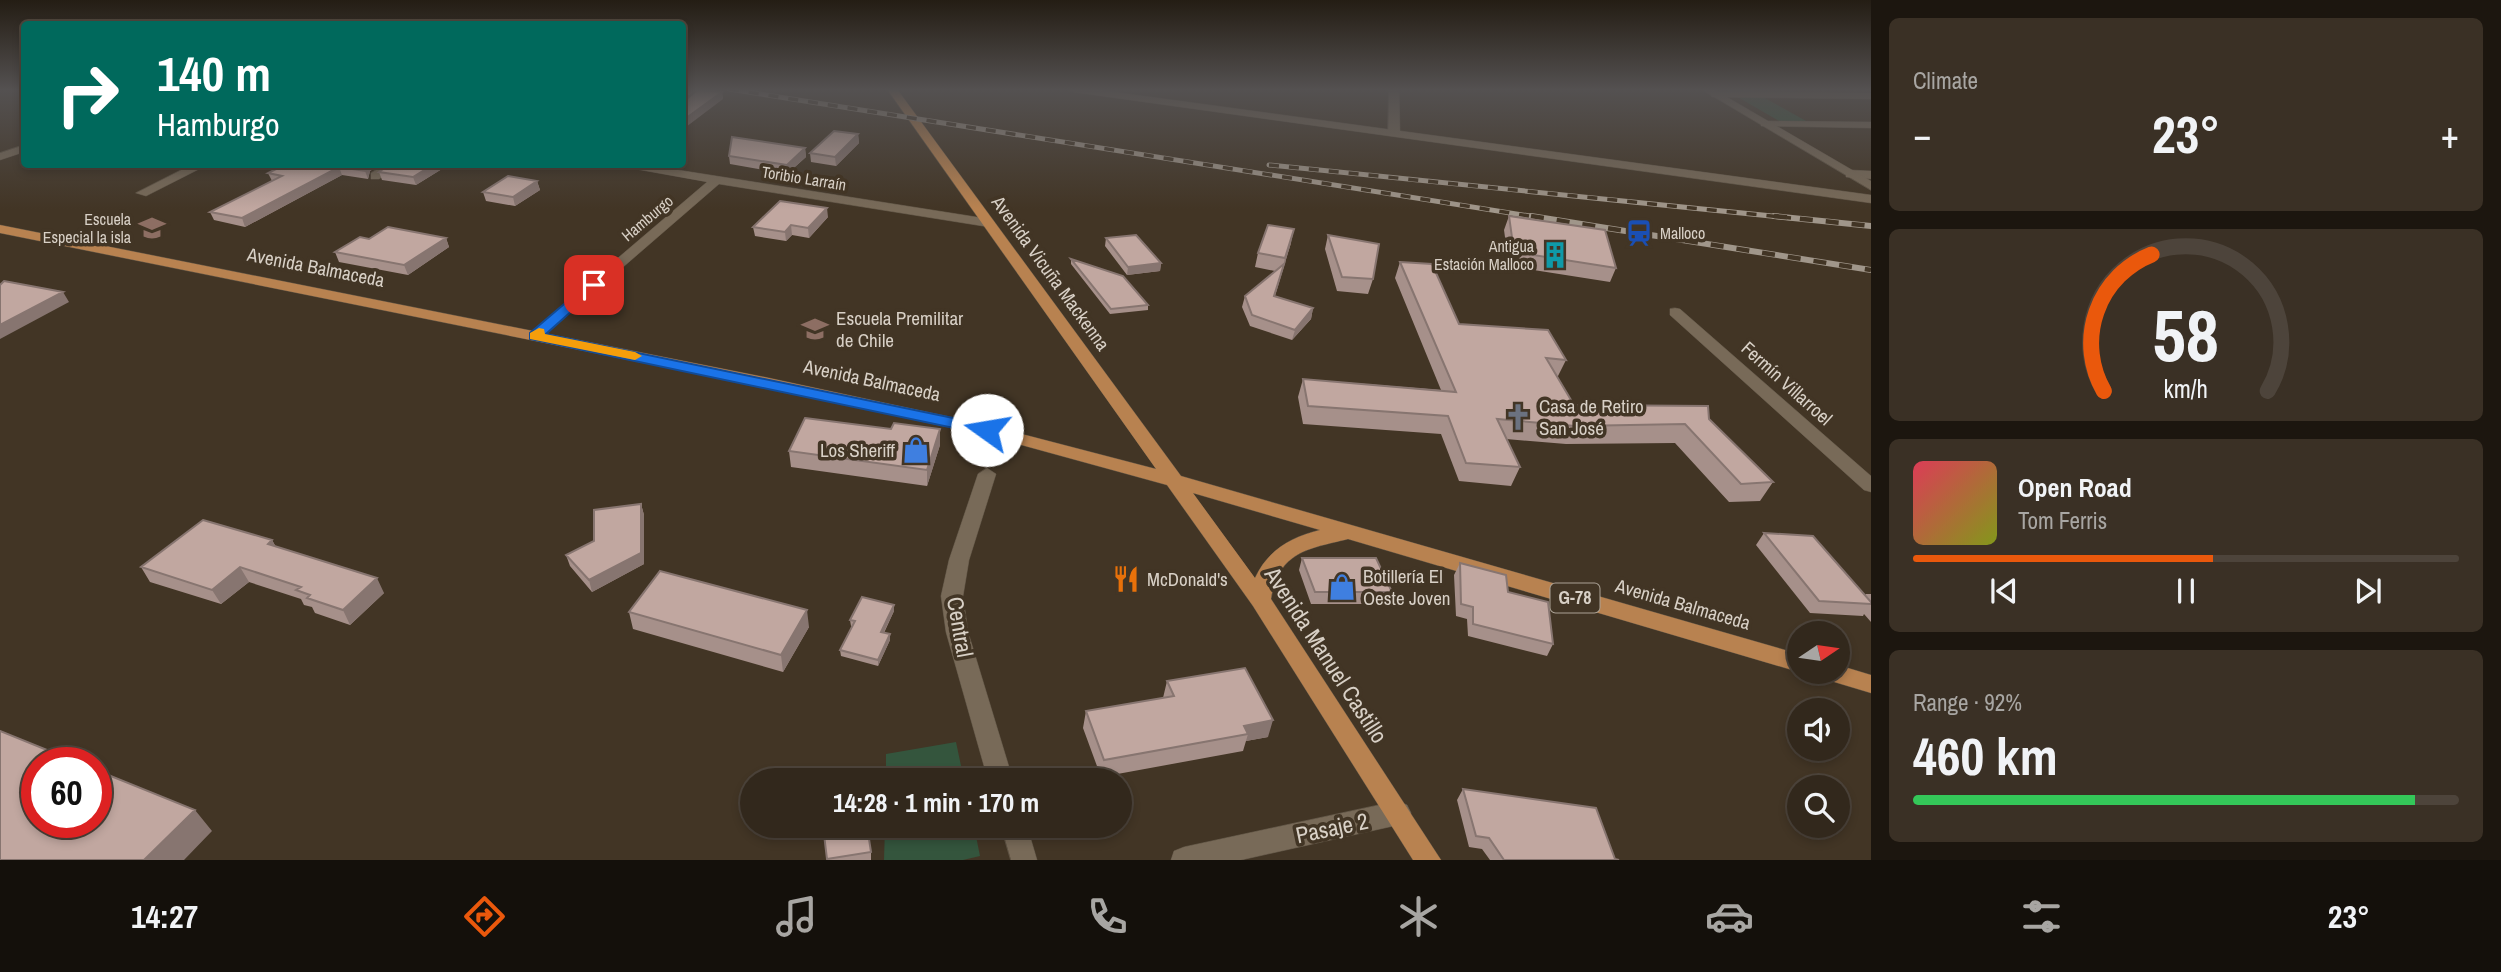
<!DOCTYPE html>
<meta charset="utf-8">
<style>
:root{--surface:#32281c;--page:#3a3025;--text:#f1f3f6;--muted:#a8a6a3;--line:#4d443b;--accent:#ea580c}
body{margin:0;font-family:"Archivo Narrow",sans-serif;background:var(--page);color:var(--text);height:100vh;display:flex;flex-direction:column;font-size:26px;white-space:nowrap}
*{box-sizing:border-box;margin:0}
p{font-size:23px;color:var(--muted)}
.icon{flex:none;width:38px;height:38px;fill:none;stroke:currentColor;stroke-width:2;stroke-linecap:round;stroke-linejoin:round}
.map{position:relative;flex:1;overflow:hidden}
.sheet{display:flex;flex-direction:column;gap:18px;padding:18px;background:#1c160f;width:630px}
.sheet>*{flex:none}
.top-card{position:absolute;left:21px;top:21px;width:665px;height:147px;border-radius:7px;box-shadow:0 4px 10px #0003,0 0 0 2px var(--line);background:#00695c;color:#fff;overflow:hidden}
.needle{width:46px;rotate:77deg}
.tools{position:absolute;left:1787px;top:621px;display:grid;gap:14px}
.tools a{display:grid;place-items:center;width:63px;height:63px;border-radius:50%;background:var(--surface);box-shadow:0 4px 10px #0003,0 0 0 2px var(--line);font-size:35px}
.speed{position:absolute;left:21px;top:747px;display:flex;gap:14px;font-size:35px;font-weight:700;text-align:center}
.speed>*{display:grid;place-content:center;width:91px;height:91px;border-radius:50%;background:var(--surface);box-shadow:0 4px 10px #0003,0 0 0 2px var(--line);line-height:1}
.speed .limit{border:10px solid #d22;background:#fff;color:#111}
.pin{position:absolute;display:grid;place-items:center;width:60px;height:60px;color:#fff;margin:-30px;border-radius:14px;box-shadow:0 4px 10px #0006}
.me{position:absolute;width:77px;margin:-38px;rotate:283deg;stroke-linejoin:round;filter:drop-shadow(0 0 5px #0008)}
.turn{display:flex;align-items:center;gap:24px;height:147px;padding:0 21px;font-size:32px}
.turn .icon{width:91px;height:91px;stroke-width:2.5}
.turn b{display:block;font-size:49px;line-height:60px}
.big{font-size:52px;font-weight:700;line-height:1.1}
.sheet .tile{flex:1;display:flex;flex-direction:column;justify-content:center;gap:10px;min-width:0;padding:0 24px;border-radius:10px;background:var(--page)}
.sheet .dial{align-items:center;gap:0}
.dial svg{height:182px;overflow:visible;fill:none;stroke:var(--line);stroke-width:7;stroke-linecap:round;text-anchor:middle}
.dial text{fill:var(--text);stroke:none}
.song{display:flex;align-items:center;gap:21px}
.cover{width:84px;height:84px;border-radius:10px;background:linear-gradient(135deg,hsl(350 70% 55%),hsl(70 70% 35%))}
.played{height:7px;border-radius:4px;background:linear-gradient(90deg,var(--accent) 55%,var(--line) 55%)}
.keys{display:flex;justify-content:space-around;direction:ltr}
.heat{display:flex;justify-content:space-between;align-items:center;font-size:38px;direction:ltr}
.charge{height:10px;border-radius:5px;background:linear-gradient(90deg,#34c759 92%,var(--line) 0)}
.trip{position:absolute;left:740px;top:768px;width:392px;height:70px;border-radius:35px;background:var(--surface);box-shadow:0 4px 10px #0003,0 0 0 2px var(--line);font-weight:700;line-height:70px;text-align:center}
.tabs{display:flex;height:112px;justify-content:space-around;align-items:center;background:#14100b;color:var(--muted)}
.tabs .icon{width:49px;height:49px}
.tabs .current{color:var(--accent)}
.tabs b{font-size:32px;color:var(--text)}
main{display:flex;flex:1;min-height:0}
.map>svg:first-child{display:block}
.green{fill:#34553d}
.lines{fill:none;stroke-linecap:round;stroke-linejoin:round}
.minor-casing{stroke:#5e5344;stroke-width:1}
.tertiary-casing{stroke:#5e5344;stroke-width:1}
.primary-casing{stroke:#5e5344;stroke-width:1}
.minor{fill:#786a58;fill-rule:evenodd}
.tertiary{fill:#786a58;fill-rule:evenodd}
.primary{fill:#b88250;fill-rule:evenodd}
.rail-far1-casing{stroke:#a0968a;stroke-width:5}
.rail-casing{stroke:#a0968a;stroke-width:6}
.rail-far1{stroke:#423525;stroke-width:3.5;stroke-dasharray:10;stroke-linecap:butt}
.rail{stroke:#423525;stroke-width:4.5;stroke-dasharray:13;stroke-linecap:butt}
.wall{fill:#a6908a}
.shaded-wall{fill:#877570}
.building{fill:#c1a7a0;stroke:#877570;stroke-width:2}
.route{fill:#1a73e8;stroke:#114b97;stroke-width:2}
.slow{fill:#f59e0b}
.labels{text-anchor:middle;stroke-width:7;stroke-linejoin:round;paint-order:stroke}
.far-street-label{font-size:16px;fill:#d8d0c6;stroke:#423525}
.far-poi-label{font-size:16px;fill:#d8d0c6;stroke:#423525;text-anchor:end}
.shield{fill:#423525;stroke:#aba296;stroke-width:2}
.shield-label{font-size:18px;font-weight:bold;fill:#d8d0c6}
.street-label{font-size:19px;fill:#d8d0c6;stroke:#423525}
.poi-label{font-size:19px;fill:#d8d0c6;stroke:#423525;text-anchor:start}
.near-street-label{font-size:23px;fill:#d8d0c6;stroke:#423525}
</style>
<main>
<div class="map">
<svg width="1871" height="860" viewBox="0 0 1871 860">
<rect width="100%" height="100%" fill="#423525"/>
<!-- green -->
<path class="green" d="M1724,89H1749L1806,121H1779Z
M956,742L964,780H886V754Z
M885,826H974L980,856L963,860H884Z"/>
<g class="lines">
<defs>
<path id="minor" d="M1389,89H1399L1400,133L1394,136L1388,133Z
M1716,92L1871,93V99L1712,97L1711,95Z
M1765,121L1871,122V128L1761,126V122Z
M24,145V152L0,160V153Z
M193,164H209L146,196L136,193Z
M386,164H401L379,179H371V173Z
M608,164H640L989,219L995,223L989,227L719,184L540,339H530L527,336L530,333L707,182Z
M1850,170L1871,171V179L1846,177V171Z
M1675,308L1680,309L1871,476V492L1864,490L1670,315V309Z
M987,468L996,474L969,560L963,596L968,632L1013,780H988L946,632L941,596L949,560L978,474Z
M1398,801L1407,805L1411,813L1407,821L1398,825L1241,860H1171L1174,851L1184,847Z
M1001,826H1027L1037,860H1011Z"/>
<path id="tertiary" d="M1068,89H1092L1871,195V203L1073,92Z
M1701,89H1713L1871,181V190Z"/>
<path id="primary" d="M887,89H897L1181,476L1799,654V672L1348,539C1308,549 1279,551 1271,599L1441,860H1413L1253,606L1167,485L985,435L769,388L0,233V225L769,378L987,425L1156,469ZM1193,493L1320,530C1291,537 1268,550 1255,578Z
M1838,665L1871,675V693L1821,678L1818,672H1838Z"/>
</defs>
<!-- minor casing -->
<use href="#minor" class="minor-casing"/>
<!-- tertiary casing -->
<use href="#tertiary" class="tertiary-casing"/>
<!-- primary casing -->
<use href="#primary" class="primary-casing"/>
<!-- minor -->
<use href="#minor" class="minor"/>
<!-- tertiary -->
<use href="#tertiary" class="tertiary"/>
<!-- primary -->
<use href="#primary" class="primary"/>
<defs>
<path id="rail-far1" d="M729,89L1542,218
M1269,165L1791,218"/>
<path id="rail" d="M1531,216L1871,270
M1774,216L1871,226"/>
</defs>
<!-- rail-far1 casing -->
<use href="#rail-far1" class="rail-far1-casing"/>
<!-- rail casing -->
<use href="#rail" class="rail-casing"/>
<!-- rail-far1 -->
<use href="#rail-far1" class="rail-far1"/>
<!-- rail -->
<use href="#rail" class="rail"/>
</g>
<!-- wall -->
<path class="wall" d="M682,89L722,92L723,99L690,96L687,95Z
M858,134L859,143L836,166L811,162L810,153Z
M805,148L806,157L787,174L730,164L729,156Z
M381,164L370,171L368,179L342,175L245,227L214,220L210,212L272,181L268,173Z
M390,164H450L416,185L382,180L379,172Z
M537,181L540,190L515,206L486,201L483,192Z
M1509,216L1616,268L1610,282L1509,266L1504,230Z
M828,217L809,238L792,235L786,241L755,236L753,227Z
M1328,235L1373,279L1368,294L1337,291L1325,249Z
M446,238L449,247L408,275L339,262L335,252L369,239Z
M1106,238L1161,263L1160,271L1127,275L1105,246Z
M1291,243L1275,296L1313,308L1311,319L1292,340L1250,326L1242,307L1245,296L1275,271L1255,267L1258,253Z
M1071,259L1148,305V310L1110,314L1071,264Z
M1400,262L1459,324L1566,360L1557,378L1574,405L1709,419L1773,482L1760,501L1729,502L1675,443L1566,444L1506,439L1520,467L1511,486L1459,481L1441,434L1303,424L1298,397L1303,379L1441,390L1395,278Z
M891,429H940V445L927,486L791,467L789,451Z
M641,504L644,515V564L592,592L570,566L566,555L594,541Z
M1764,533L1865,595L1866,594H1871V622L1864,614L1863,616L1810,613L1756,545Z
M272,540L276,547L384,593L350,625L315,613L312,607L304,605L301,599L249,582L221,604L150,582L141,567Z
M1302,558L1392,592L1387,604H1311L1299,570Z
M1460,563L1508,592L1553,644L1547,656L1468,636L1467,619L1456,616L1454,575Z
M894,605V611L884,633L890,640L878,666L841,656L840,650L853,626H851L850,620Z
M629,612L809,627L783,672L633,629Z
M1167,681L1268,737L1246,741L1243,751L1101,777L1083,728L1086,711L1163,698Z
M1463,789L1615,859L1619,860H1490L1482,849L1469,847L1457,800Z
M823,826L871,852V860H827Z"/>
<!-- shaded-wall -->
<path class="shaded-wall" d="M686,89L687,95L682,98V90Z
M722,92L723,99L682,130V121Z
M858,134L859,143L836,166L835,157Z
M805,148L806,157L787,174V165Z
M367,164H381L370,171L368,179L365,171Z
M434,164H450L416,185L413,177Z
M339,167L342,175L245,227L242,218Z
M537,181L540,190L515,206L513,197Z
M827,208L828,217L809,238L808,228Z
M791,225L792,235L786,241L785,232Z
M1294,229L1291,243L1282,272L1285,258Z
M446,238L449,247L408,275L404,265Z
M1161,263L1160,271L1127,275L1128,267Z
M63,292L69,302L0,339V325Z
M1313,308L1311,319L1292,340L1295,330Z
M940,429V445L927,486V470Z
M641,504L644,515V564L592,592L589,580Z
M272,540L280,555L268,544Z
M240,567L249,582L221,604L212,590Z
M377,578L384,593L350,625L343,610Z
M894,605V611L881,638V632Z
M807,610L809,627L783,672L781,655Z
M890,634V640L878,666V660Z
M1273,720L1268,737L1246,741L1248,734L1244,726Z
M195,810L212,831L184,860H144Z"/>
<!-- building -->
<path class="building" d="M686,89H693L722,92L682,121V103L696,91Z
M834,131L858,134L835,157L810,153Z
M732,137L805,148L787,165L729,156Z
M286,164H367L365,171L339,167L242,218L210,212L282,176L268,173Z
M390,164H434L413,177L379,172Z
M508,176L537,181L513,197L483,192Z
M780,201L827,208L808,228L791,225L785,232L753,227Z
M1509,216L1605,230L1616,268L1514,252Z
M1268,225L1294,229L1285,258L1258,253Z
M388,227L446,238L404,265L335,252L360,237L369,239Z
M1136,235L1161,263L1128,267L1106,238Z
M1328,235L1379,244L1373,279L1342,277Z
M1071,259L1123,276L1148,305L1111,309Z
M1400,262L1432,264L1459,324L1548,330L1566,360L1546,358L1574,405L1708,406L1709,419L1773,482L1741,484L1685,424L1575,426L1497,419L1520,467L1466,463L1448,416L1308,406L1303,379L1456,392Z
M1284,264L1274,296L1313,308L1295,330L1252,315L1245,296Z
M4,281L63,292L0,325V285Z
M805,418L891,429L894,423L940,429L927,470L789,451Z
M641,504V553L589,580L566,555L594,541V510Z
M203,520L272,540L268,544L377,578L343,610L307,598L310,595L296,590L301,587L240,567L212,590L141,567Z
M1764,533L1813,536L1871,602V604L1819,601Z
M1302,558H1376L1392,592H1315Z
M1460,563L1506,575L1508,592L1548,602L1553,644L1473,624V607L1461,604Z
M660,571L807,610L781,655L629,612Z
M862,597L894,605L881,632L890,634L878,660L840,650L855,621L850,620Z
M1245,668L1273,720L1244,726L1248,734L1104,760L1086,711L1174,696L1167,681Z
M0,731L79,763H37V822H96V770L195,810L144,860H0Z
M860,775L861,780H822Z
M1463,789L1596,808L1615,859L1619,860H1504L1489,838L1476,836Z
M823,826H867L871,852L827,859Z"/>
<!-- sky -->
<linearGradient id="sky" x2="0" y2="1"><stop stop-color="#241d14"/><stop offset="0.43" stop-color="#545151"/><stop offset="1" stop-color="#545151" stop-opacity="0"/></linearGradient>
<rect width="1871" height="209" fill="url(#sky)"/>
<!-- route -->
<path class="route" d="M590,282L601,285L546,334L987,425L995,430L987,435L530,339V333Z"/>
<!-- slow -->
<path class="slow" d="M539,328L544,329L545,334L635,352L642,356L635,360L530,339V333Z"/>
<!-- icons -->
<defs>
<symbol id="school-bare" viewBox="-9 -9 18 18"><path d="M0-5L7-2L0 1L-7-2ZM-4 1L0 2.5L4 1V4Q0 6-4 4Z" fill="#8d6e63" stroke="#423525" stroke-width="2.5" paint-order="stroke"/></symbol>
<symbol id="station-bare" viewBox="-9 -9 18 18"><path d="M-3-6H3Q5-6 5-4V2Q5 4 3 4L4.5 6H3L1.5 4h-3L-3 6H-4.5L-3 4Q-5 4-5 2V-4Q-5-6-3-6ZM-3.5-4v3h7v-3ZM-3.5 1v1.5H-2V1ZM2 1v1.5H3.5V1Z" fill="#1a4fb4" stroke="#423525" stroke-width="2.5" paint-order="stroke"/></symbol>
<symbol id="building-bare" viewBox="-9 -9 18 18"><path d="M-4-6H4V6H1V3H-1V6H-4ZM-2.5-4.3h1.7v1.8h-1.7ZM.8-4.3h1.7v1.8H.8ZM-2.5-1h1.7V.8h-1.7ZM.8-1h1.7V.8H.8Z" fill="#0f9aa8" stroke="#423525" stroke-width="2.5" paint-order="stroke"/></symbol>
<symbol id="church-bare" viewBox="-9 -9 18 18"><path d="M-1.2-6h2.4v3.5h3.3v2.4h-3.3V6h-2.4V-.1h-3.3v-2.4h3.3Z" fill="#6b7280" stroke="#423525" stroke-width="2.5" paint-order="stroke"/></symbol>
<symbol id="shop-bare" viewBox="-9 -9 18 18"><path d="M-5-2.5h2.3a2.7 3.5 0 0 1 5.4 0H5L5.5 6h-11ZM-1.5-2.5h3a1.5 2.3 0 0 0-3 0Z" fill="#3f7fe0" stroke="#423525" stroke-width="2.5" paint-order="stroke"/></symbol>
<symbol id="restaurant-bare" viewBox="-9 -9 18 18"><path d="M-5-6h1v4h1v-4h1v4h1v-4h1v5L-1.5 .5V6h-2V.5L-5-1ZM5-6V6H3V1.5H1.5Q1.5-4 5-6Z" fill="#e8710a" stroke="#423525" stroke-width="2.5" paint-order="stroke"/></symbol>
</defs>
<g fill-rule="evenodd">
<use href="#school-bare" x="133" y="209" width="38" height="38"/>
<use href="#station-bare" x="1620" y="214" width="38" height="38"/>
<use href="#building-bare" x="1536" y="236" width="38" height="38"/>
<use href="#school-bare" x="796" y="310" width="38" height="38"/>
<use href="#church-bare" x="1499" y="398" width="38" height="38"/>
<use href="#shop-bare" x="897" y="431" width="38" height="38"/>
<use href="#restaurant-bare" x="1107" y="560" width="38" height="38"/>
<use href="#shop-bare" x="1323" y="568" width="38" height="38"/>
</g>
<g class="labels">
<!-- far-street labels -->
<g class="far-street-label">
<text transform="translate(804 178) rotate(9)" y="6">Toribio Larraín</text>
<text transform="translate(647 218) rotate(-40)" y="6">Hamburgo</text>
</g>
<!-- far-poi labels -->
<g class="far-poi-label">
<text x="131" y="225">Escuela<tspan x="131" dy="18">Especial la isla</tspan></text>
<text x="1660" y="239" text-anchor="start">Malloco</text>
<text x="1534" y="252">Antigua<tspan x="1534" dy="18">Estación Malloco</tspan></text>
</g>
<!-- shield labels -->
<rect class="shield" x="1550.5" y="583.5" width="49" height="29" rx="5"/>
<g class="shield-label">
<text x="1575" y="604">G-78</text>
</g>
<!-- street labels -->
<g class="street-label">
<text transform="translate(316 267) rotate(11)" y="7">Avenida Balmaceda</text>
<text transform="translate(1051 273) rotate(54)" y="7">Avenida Vicuña Mackenna</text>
<text transform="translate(872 380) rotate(12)" y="7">Avenida Balmaceda</text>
<text transform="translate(1787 383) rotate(42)" y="7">Fermín Villarroel</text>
<text transform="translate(1683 604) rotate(16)" y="7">Avenida Balmaceda</text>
</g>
<!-- poi labels -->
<g class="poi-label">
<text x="836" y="325">Escuela Premilitar<tspan x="836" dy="22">de Chile</tspan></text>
<text x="1539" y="413">Casa de Retiro<tspan x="1539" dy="22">San José</tspan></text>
<text x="895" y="457" text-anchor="end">Los Sheriff</text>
<text x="1363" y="583">Botillería El<tspan x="1363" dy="22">Oeste Joven</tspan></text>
<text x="1147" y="586">McDonald's</text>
</g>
<!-- near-street labels -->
<g class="near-street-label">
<text transform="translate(960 627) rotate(80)" y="8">Central</text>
<text transform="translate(1326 655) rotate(57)" y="8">Avenida Manuel Castillo</text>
<text transform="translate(1332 828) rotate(-12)" y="8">Pasaje 2</text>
</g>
</g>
</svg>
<div class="tools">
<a><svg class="needle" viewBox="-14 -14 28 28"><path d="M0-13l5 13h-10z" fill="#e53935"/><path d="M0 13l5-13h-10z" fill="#a8a6a3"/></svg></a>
<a><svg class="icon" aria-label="sound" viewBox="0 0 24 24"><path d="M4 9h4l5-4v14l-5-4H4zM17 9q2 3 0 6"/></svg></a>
<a><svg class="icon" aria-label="search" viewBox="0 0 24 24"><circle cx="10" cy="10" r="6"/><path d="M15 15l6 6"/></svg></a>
</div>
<div class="speed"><div class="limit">60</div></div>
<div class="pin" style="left:594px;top:285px;background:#d93025"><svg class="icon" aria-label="arrive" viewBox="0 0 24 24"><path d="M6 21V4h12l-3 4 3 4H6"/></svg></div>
<svg class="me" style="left:987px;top:430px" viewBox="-20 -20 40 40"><circle r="19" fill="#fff"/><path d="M0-13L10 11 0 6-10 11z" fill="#1a73e8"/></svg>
<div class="trip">14:28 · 1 min · 170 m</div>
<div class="top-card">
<div class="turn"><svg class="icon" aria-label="right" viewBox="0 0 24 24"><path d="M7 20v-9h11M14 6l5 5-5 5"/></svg><div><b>140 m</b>Hamburgo</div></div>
</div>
</div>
<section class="sheet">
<div class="tile"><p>Climate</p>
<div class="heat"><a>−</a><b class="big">23°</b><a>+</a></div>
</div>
<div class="tile dial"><svg viewBox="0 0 100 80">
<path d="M14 69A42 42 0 1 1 86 69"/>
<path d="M14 69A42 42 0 0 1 35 9" stroke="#ea580c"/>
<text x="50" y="56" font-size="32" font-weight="700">58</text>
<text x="50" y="72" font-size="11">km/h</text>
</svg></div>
<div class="tile">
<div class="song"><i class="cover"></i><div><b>Open Road</b><p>Tom Ferris</p></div></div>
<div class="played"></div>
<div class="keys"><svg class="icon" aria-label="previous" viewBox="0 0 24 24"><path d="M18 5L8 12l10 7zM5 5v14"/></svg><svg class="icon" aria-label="pause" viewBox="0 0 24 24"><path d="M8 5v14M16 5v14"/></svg><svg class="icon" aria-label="next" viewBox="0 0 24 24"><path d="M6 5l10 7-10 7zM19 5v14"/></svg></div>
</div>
<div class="tile"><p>Range · 92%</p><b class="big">460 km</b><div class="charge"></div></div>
</section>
</main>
<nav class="tabs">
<b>14:27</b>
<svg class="icon current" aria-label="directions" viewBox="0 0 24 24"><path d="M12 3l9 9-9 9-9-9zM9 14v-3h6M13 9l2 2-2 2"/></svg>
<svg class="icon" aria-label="music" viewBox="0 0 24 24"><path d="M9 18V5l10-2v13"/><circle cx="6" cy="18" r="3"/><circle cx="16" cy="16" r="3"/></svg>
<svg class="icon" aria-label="phone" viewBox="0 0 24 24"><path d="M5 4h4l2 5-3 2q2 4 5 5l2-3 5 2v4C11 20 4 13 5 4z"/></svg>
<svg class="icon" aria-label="climate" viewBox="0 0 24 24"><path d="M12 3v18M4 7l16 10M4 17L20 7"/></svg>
<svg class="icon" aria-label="car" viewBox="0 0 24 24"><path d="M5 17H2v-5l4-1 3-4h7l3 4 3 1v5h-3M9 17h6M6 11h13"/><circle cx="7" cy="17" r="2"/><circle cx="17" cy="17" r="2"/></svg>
<svg class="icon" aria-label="filters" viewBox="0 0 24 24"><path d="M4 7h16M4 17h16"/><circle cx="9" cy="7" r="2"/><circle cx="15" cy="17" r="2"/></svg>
<b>23°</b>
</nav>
